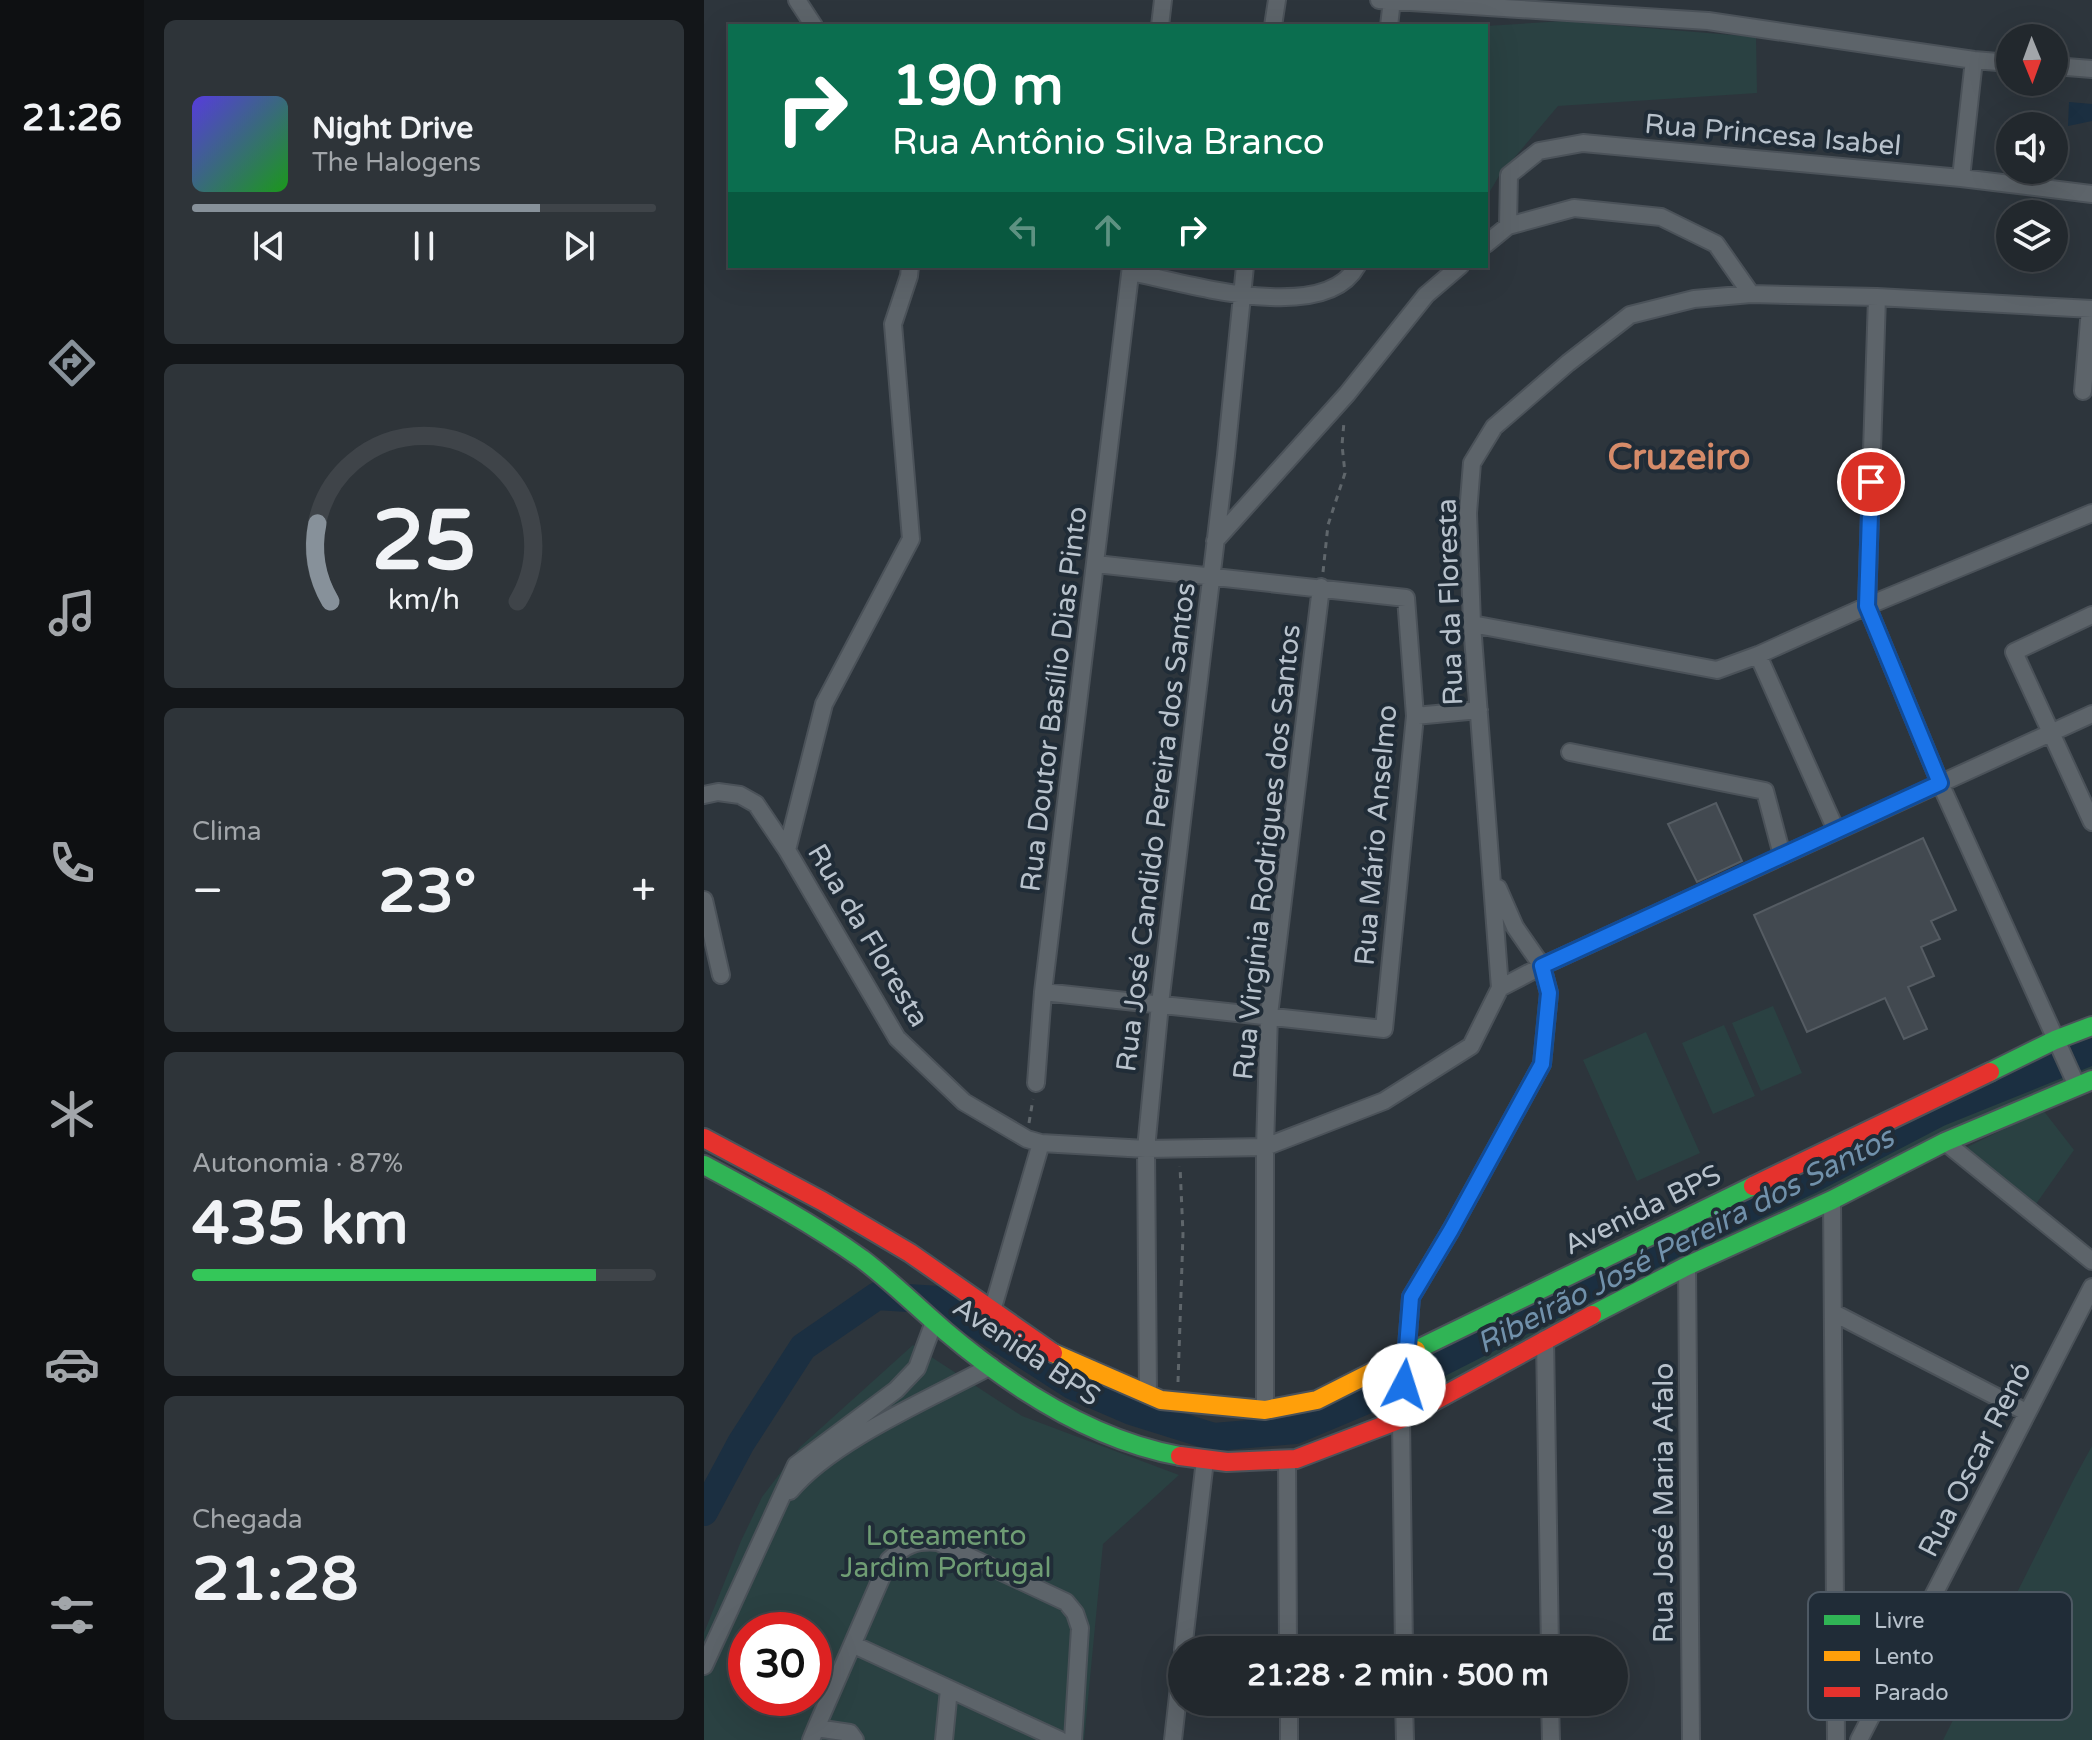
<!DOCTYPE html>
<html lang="pt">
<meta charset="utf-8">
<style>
:root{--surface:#22282d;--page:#2e3439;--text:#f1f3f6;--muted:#a2a6aa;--line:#3f4449;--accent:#87919a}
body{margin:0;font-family:"Varela Round",sans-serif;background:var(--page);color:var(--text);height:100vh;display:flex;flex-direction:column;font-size:30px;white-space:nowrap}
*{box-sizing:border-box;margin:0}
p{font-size:26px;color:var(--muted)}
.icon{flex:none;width:44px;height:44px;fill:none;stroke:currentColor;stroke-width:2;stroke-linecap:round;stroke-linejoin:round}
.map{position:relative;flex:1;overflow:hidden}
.panel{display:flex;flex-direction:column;gap:20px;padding:20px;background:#131619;width:560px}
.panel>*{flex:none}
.top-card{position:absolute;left:24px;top:24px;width:760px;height:244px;border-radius:0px;box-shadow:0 8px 32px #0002,0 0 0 2px var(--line);background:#0b6e4f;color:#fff;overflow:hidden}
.needle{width:52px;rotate:179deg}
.tools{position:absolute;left:1292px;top:24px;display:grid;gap:16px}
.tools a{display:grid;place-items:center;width:72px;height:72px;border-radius:50%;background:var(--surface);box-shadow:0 8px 32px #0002,0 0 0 2px var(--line);font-size:40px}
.speed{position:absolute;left:24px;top:1612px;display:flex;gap:16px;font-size:40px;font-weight:700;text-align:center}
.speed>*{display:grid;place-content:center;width:104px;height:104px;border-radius:50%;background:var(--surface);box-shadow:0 8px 32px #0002,0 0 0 2px var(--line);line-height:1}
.speed .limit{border:12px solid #d22;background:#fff;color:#111}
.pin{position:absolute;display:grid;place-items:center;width:68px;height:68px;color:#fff;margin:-34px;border:4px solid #fff;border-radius:50%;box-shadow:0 2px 8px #0007}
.me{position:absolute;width:88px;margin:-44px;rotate:5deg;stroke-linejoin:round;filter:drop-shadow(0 0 6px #0008)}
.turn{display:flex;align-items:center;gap:28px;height:168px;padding:0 32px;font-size:36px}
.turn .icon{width:104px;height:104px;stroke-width:2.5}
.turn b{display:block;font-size:56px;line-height:68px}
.lanes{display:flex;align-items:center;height:76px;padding:0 32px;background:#0003;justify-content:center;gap:40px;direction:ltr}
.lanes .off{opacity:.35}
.big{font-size:60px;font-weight:700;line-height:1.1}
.panel .tile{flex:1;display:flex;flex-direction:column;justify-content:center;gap:12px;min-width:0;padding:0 28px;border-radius:12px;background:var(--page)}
.panel .dial{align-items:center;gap:0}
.dial svg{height:208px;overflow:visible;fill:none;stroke:var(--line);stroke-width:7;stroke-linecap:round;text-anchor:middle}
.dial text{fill:var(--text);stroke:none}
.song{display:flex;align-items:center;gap:24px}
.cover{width:96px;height:96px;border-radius:12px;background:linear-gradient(135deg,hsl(250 70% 55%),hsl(120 70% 35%))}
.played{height:8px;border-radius:4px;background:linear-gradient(90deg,var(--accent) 75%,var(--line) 75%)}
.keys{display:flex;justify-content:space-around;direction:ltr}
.heat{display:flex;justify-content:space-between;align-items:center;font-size:44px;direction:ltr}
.charge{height:12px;border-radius:6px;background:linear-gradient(90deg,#34c759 87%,var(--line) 0)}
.trip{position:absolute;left:464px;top:1636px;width:460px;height:80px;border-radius:40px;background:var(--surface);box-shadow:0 8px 32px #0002,0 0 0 2px var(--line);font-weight:700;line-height:80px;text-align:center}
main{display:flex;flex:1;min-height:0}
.dock{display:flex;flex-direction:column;width:144px;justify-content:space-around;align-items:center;background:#0e1012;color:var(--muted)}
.dock .icon{width:56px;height:56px}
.dock .active{color:var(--accent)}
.dock b{font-size:36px;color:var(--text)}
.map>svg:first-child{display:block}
.green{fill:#2a4142;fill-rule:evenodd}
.water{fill:#1b2f41}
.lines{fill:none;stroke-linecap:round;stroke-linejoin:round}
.river{stroke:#1b2f41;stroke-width:28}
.building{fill:#424950;stroke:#555c63;stroke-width:2}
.street-casing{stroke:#4b5259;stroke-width:20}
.fast-casing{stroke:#4b5259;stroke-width:22}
.slow-casing{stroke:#4b5259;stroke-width:22}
.jam-casing{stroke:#4b5259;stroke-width:22}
.path{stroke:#5f666b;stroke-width:3;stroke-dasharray:6 6;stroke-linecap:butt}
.street{stroke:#5d646a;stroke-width:16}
.fast{stroke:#30b455;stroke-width:18}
.slow{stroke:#ff9f0a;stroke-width:18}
.jam{stroke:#e5322d;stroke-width:18}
.route-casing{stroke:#114b97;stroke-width:20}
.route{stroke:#1a73e8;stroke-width:14}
.labels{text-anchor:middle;stroke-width:8;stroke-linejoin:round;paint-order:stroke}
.street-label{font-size:28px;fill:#b8c2cc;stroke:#202c37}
.park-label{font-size:28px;fill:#6f9d74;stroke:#202c37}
.water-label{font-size:30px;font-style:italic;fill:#7191ab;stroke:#202c37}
.district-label{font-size:36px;font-weight:bold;fill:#d68b69;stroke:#202c37}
.key{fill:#202c37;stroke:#4e5964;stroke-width:2}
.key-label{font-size:22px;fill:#b8c2cc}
</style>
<main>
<nav class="dock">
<b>21:26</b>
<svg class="icon active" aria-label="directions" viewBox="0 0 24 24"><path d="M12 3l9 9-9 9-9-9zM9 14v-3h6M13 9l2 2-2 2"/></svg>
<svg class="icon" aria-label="music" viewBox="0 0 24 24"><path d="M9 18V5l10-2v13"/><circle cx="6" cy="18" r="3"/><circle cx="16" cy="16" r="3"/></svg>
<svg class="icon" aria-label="phone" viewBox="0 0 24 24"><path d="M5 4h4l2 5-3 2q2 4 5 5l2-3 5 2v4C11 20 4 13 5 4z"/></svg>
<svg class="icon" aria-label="climate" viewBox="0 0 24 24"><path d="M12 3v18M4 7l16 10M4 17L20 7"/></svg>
<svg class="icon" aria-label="car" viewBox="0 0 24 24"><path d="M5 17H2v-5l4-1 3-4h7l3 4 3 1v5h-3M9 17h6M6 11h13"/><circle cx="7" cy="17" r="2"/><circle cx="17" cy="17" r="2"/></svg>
<svg class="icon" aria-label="filters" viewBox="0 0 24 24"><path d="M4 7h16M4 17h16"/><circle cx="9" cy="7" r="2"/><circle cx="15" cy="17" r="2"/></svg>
</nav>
<section class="panel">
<div class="tile">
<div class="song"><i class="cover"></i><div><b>Night Drive</b><p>The Halogens</p></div></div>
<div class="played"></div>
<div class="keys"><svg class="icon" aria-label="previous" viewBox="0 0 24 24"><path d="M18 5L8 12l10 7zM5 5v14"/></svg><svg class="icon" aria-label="pause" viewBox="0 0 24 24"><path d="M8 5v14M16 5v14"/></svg><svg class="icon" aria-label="next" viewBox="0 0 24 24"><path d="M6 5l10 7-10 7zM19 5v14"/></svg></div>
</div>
<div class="tile dial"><svg viewBox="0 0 100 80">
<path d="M14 69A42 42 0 1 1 86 69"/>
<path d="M14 69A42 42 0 0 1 9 39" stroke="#87919a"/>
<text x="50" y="56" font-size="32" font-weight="700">25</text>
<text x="50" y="72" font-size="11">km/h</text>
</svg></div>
<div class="tile"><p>Clima</p>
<div class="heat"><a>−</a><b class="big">23°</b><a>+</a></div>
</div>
<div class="tile"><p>Autonomia · 87%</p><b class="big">435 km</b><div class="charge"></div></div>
<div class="tile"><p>Chegada</p><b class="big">21:28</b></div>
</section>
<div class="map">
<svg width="1388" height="1740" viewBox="0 0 1388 1740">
<rect width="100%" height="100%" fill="#2d353c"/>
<!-- green -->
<path class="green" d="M859,21L1052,37L1053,93L854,106L795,176L782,198V26Z
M1069,1006L1098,1073L1057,1091L1028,1023Z
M1020,1025L1051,1096L1009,1114L978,1043Z
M942,1032L996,1153L933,1181L879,1060Z
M1388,1038V1073L1380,1076L1362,1045Z
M1347,1051L1362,1083L706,1405L713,1357Z
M1339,1110L1370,1150L1332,1204L1261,1148Z
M209,1345L318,1416L475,1475L399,1544L380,1740H0V1633L37,1541L58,1497L96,1447ZM42,1630H110V1698H42Z
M1388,1446V1740H1239L1371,1477Z"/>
<!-- water -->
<path class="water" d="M1365,102L1388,104V121L1364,126Z"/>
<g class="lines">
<!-- river -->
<path class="river" d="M0,1512L37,1443L99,1347L173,1296L235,1300L369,1386L427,1411L510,1437L591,1430L667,1398L971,1243L1106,1180L1234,1113L1388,1051"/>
</g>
<!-- building -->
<path class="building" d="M1012,803L1038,861L993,882L964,824Z
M1219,838L1252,910L1227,921L1236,939L1217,947L1230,976L1204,987L1223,1029L1200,1039L1181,998L1103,1032L1050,915Z"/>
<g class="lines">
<defs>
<path id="street" d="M93,0L110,26
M675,0L1004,21L1270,60L1306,63
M456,26L459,0
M569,26L573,0
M685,26L688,0
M1350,66L1388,69
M1257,178L1270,60
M804,226L805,175L835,151L879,143L1257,178L1388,194
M782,244L804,226L870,208L957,217L1012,244L1047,294
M427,272C481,283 620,326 653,266
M1173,297L1163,606L1236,783L1373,1086
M1379,391L1386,309
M511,541L643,394L722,295L756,266
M1388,615L1310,652L1388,822
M768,624L1013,670L1054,655L1163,606L1388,513
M1054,655L1132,830
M711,716L775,710
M866,752L1061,791L1078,855
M0,795L14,792L36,795L52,804L83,850L193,1038L260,1102L323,1139L337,1143L442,1149L561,1147L680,1101L767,1046L796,988L768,624L764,513L768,463L790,427L864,363L926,315L990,299L1047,294L1173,297L1388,309
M83,850L120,704L207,539L189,324L205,276L206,266
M0,900L17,975
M796,988L838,966L1388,714
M339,992L680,1029L711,716L702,598L392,564
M332,1083L339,992L427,266
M1241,1142L1388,1261
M1128,1200L1132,1740
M983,1266L987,1740
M288,1311L337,1143
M1130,1313L1322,1412
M841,1339L846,1650
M444,1395L442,1149L456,1004L522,455L541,266
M561,1410V1147L565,1015L617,587
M583,1459L584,1650
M86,1491C128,1440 228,1398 287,1366
M150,1645L356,1740
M479,1650L501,1460
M700,1650L697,1419L707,1297L747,1230L838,1064L845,993L838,966L811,927L794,888
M0,1666L92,1465L192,1390L213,1368L230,1322
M585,1702V1740
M700,1702L701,1740
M846,1702L847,1740
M112,1728L185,1560C201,1545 212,1540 234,1542L362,1602L371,1613L376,1628L369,1740
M107,1740L112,1728L146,1733L151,1740
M240,1740L245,1689
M469,1740L478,1660
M1155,1740L1388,1287"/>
<path id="fast" d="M1286,1072L1351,1040L1388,1026
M0,1165C54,1194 108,1223 158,1259C187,1281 213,1307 241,1331C308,1388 388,1440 476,1456
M888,1315L983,1266L1128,1200L1241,1142L1388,1080
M712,1350L1049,1186"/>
<path id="slow" d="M349,1353L457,1400L561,1410L613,1400L712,1350"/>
<path id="jam" d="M0,1138L118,1201L206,1253L349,1353
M1049,1186L1286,1072
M476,1456L523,1462L592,1459L697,1419L888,1315"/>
</defs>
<!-- street casing -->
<use href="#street" class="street-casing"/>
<!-- fast casing -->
<use href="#fast" class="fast-casing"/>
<!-- slow casing -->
<use href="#slow" class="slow-casing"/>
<!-- jam casing -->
<use href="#jam" class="jam-casing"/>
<!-- path -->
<path class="path" d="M619,572L624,525L641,473L638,445L640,422
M325,1123L329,1099
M474,1382L479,1234L476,1166"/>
<!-- street -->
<use href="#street" class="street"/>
<!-- fast -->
<use href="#fast" class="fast"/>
<!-- slow -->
<use href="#slow" class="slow"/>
<!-- jam -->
<use href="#jam" class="jam"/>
</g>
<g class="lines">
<defs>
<path id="route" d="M700,1385L707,1297L747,1230L838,1064L845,993L838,966L1236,783L1163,606L1167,482"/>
</defs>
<!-- route casing -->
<use href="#route" class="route-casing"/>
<!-- route -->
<use href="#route" class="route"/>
</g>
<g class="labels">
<!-- street labels -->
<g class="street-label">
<text transform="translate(1069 134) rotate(5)" y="10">Rua Princesa Isabel</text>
<text transform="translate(745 602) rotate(-92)" y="10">Rua da Floresta</text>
<text transform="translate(349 699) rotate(-83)" y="10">Rua Doutor Basílio Dias Pinto</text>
<text transform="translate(451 827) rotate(-83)" y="10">Rua José Candido Pereira dos Santos</text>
<text transform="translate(671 835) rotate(-85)" y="10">Rua Mário Anselmo</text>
<text transform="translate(562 852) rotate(-84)" y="10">Rua Virgínia Rodrigues dos Santos</text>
<text transform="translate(165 935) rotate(59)" y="10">Rua da Floresta</text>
<text transform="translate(938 1209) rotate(-26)" y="10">Avenida BPS</text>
<text transform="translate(323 1351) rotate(34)" y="10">Avenida BPS</text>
<text transform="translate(1270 1459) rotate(-63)" y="10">Rua Oscar Renó</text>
<text transform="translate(959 1503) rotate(-90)" y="10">Rua José Maria Afalo</text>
</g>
<!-- park labels -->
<g class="park-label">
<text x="242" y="1545">Loteamento<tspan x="242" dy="32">Jardim Portugal</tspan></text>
</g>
<!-- water labels -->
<g class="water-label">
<text transform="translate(981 1240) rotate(-27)" y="10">Ribeirão José Pereira dos Santos</text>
</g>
<!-- district labels -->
<g class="district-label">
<text x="975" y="469">Cruzeiro</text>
</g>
</g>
<!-- legend -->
<rect x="1104" y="1592" width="264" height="128" rx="12" class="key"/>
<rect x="1120" y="1615" width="36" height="10" fill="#30b455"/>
<rect x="1120" y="1651" width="36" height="10" fill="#ff9f0a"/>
<rect x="1120" y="1687" width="36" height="10" fill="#e5322d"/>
<g class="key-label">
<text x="1170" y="1628">Livre</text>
<text x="1170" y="1664">Lento</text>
<text x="1170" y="1700">Parado</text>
</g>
</svg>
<div class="tools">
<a><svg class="needle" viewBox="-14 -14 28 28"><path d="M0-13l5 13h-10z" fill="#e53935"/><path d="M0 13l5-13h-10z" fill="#a2a6aa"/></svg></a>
<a><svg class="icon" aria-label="sound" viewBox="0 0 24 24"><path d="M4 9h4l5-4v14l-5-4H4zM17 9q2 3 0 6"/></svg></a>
<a><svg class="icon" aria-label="layers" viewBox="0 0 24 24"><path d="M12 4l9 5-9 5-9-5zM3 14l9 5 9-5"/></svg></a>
</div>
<div class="speed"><div class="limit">30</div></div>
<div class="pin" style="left:1167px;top:482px;background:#d93025"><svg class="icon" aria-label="arrive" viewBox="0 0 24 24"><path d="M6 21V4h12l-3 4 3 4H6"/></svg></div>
<svg class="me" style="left:700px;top:1385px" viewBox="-20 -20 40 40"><circle r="19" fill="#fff"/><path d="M0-13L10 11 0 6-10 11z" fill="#1a73e8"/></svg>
<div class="trip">21:28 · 2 min · 500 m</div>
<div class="top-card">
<div class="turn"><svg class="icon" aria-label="right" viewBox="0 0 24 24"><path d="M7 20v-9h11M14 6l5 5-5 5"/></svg><div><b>190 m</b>Rua Antônio Silva Branco</div></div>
<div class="lanes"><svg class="icon off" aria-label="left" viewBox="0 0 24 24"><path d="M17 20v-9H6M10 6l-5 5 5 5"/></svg><svg class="icon off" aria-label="ahead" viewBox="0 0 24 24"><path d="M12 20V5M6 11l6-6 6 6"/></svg><svg class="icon" aria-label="right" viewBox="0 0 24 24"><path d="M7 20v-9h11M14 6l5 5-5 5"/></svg></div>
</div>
</div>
</main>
